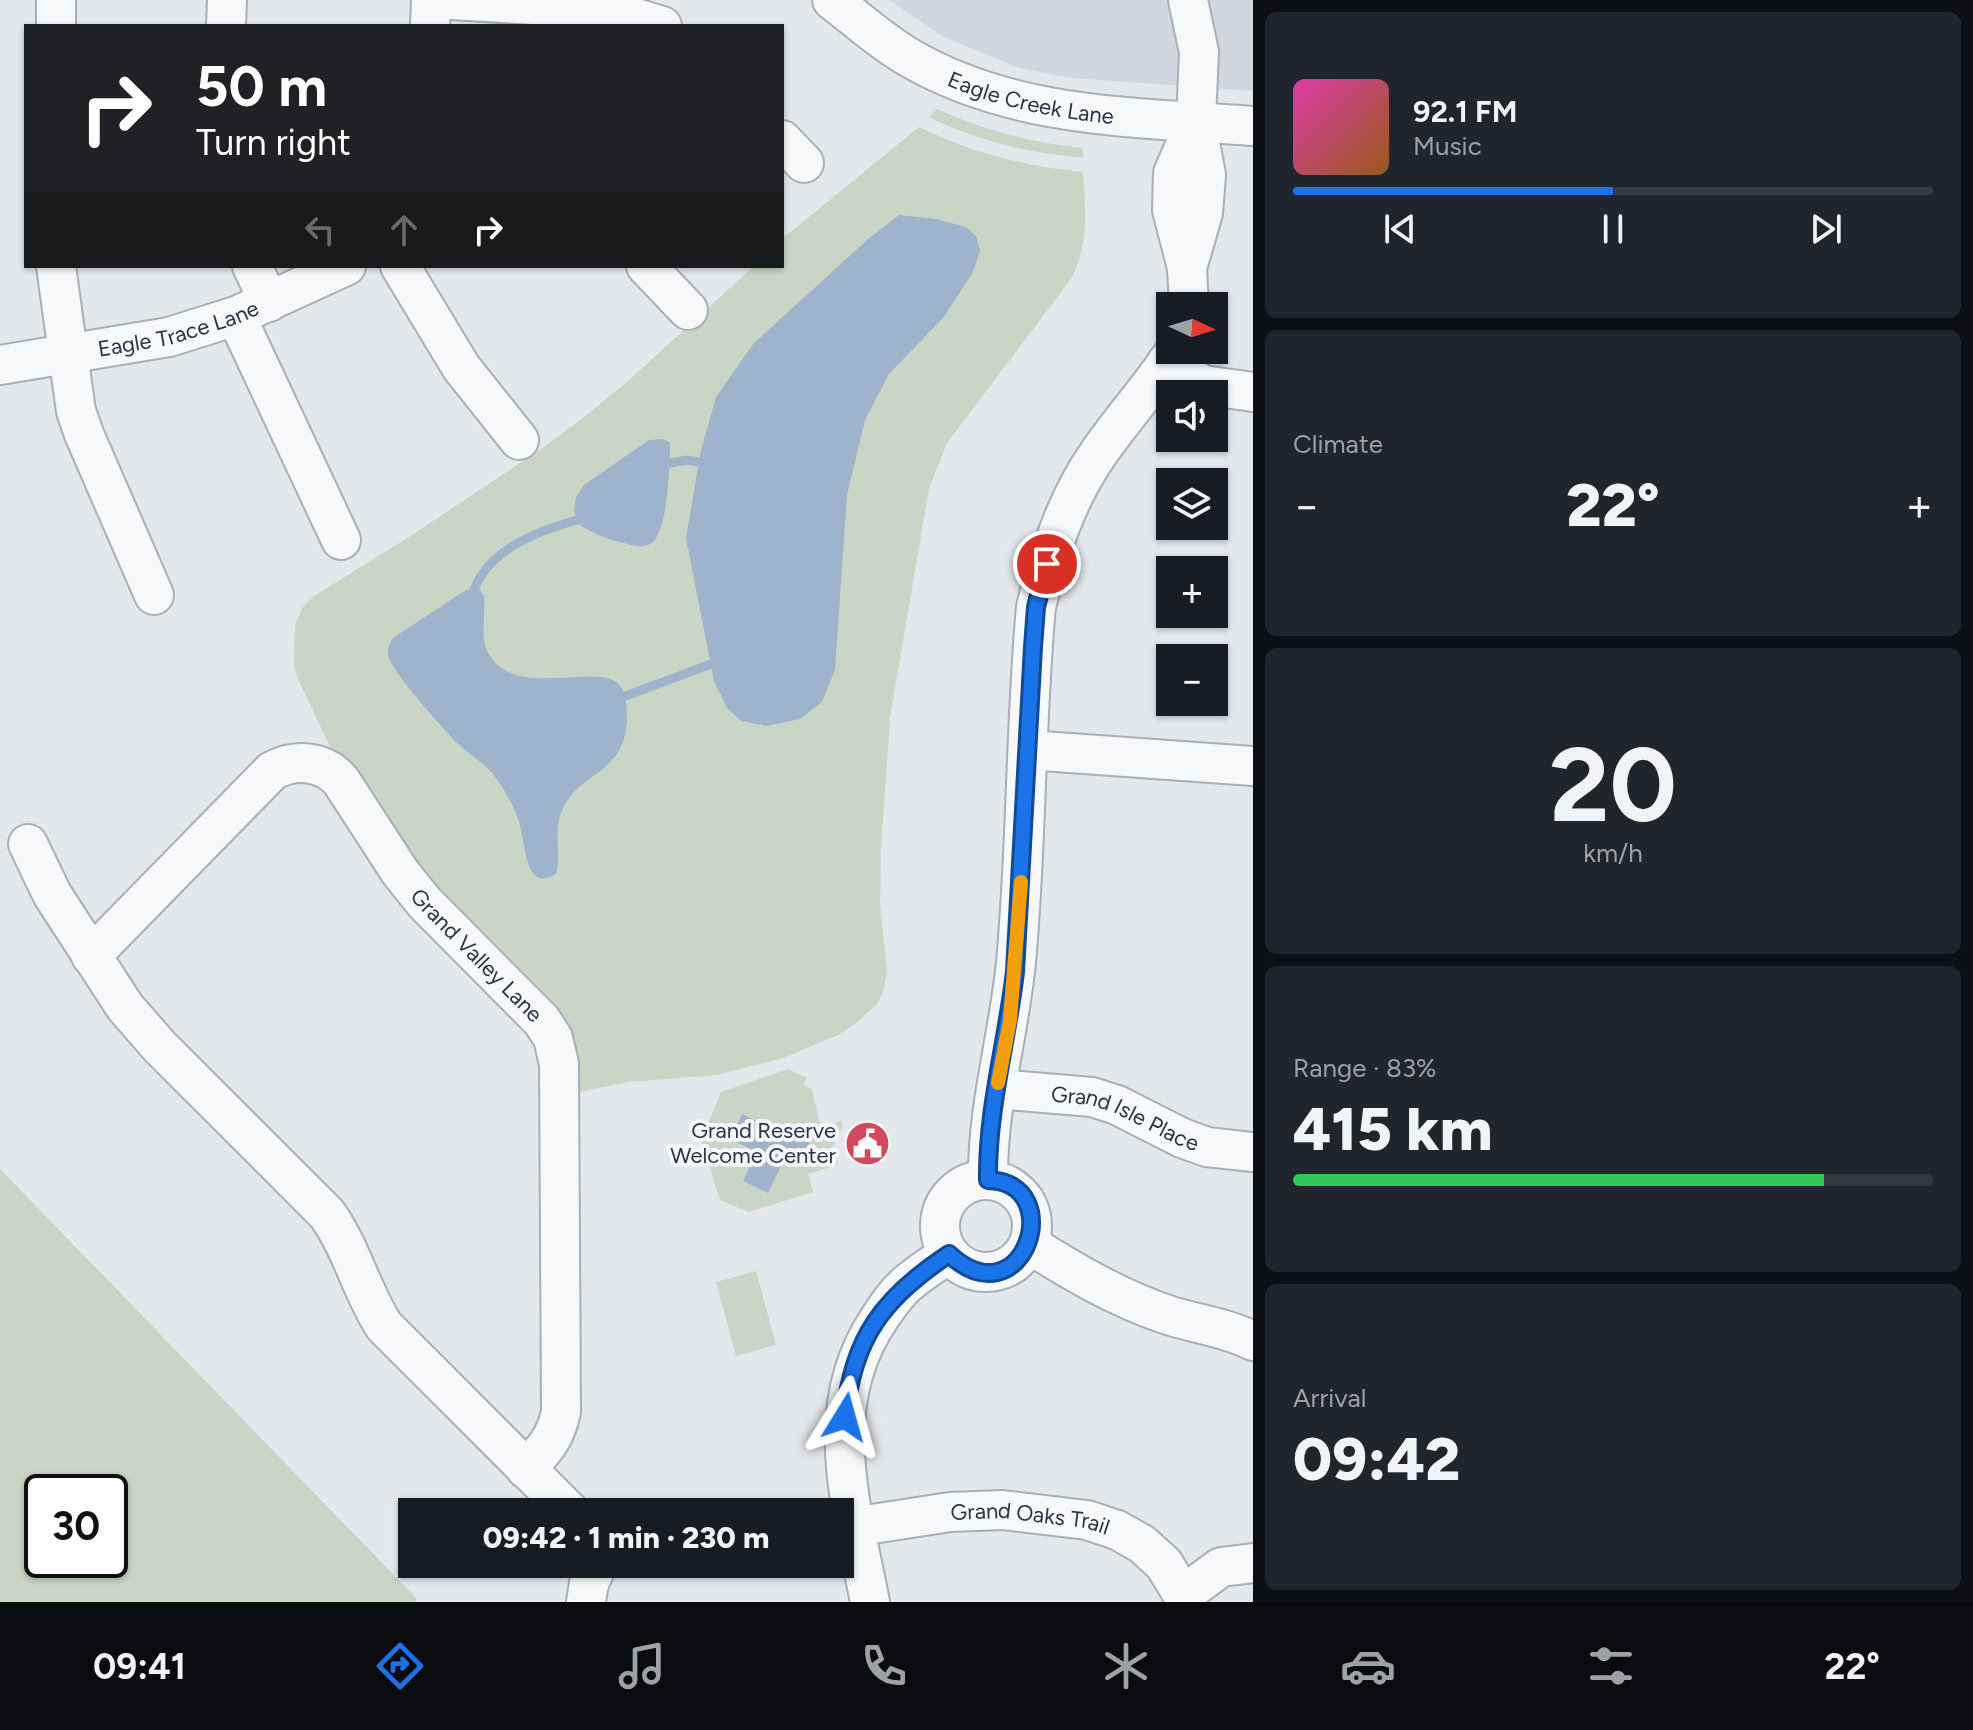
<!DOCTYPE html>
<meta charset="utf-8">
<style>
:root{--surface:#171b24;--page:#20242c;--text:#f1f3f6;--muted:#9ea1a6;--line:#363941;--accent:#1a73e8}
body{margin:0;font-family:Figtree,sans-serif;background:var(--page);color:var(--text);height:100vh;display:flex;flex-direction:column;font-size:30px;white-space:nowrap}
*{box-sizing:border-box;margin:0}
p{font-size:26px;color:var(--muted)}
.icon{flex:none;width:44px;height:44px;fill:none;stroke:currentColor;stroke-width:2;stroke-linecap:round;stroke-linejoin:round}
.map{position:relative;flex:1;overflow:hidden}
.details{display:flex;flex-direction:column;gap:12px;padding:12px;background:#0d0f14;width:720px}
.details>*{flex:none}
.hud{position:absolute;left:24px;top:24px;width:760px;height:244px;border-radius:0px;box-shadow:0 2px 6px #0004;background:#202124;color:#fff;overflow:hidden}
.needle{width:52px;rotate:94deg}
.controls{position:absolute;left:1156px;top:292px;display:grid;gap:16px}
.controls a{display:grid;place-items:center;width:72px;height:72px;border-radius:0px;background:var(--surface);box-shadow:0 2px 6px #0004;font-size:40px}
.speed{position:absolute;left:24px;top:1474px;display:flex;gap:16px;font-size:40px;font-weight:700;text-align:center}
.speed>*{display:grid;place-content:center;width:104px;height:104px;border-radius:50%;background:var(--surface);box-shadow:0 2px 6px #0004;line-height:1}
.speed .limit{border:4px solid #111;border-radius:12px;background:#fff;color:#111}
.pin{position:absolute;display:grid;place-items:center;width:68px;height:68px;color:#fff;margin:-34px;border:4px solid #fff;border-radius:50%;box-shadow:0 2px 8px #0007}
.me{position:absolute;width:88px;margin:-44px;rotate:8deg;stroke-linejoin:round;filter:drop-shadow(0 0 6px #0008)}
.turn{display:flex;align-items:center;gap:28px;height:168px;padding:0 40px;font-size:36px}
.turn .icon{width:104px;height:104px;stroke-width:2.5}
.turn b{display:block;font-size:56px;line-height:68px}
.lanes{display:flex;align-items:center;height:76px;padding:0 40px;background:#0003;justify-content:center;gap:40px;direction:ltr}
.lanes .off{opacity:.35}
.big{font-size:60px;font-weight:800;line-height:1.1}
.details .tile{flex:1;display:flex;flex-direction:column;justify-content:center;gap:12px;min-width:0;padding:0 28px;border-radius:12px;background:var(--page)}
.details .dial{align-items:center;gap:0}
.dial b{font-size:104px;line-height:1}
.song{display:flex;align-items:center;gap:24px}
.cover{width:96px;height:96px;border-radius:12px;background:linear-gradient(135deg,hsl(320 70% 55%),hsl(30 70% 35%))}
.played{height:8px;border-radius:4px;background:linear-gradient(90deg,var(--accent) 50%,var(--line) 50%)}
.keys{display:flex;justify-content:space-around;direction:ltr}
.heat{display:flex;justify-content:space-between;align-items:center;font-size:44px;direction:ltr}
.charge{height:12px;border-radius:6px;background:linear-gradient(90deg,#34c759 83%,var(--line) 0)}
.trip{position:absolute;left:398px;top:1498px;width:456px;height:80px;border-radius:0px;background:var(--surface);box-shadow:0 2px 6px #0004;font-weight:800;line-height:80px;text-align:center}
.tabs{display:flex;height:128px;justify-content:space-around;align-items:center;background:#090b0e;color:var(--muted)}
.tabs .icon{width:56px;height:56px}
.tabs .on{color:var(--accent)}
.tabs b{font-size:36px;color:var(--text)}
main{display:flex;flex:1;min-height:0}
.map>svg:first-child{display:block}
.built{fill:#d2d6de}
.green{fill:#c9d6c5;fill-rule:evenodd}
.water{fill:#9fb4cc}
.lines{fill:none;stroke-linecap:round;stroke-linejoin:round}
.stream{stroke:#9fb4cc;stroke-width:9}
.minor-casing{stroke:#a9aeb7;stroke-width:42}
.minor{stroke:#f7f8fa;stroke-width:38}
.route-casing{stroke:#114b97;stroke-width:20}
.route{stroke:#1a73e8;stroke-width:14}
.slow{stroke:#f59e0b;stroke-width:14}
.labels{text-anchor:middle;stroke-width:8;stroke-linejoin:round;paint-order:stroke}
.street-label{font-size:22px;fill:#2b3445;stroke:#f4f6f9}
.poi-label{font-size:22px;fill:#2b3445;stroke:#f4f6f9;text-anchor:end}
</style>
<main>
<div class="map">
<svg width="1253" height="1602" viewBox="0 0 1253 1602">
<rect width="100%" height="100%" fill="#e4e7ec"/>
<!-- built -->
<path class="built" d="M889,0H1253V91L1072,78L1019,68L944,37Z"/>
<!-- green -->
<path class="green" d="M937,109C983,130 1032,143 1083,148V158C1029,153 977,141 929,117Z
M919,127C970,152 1026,167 1083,172C1086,209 1089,245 1071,279L947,443L929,488L890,718L881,848L880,905L887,971L883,993L877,1004L855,1024L838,1035L783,1058L717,1075L628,1082L575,1093L557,1010L432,884L334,755L298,679L294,666L295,626L302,608L314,596L409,537L534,454L579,421L627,382L754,266H782V239Z
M788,1069L807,1078L803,1085L812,1089L819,1121L828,1125L841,1121L843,1126L828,1156L836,1160L838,1165L808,1174L813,1192L749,1212L720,1200L701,1141L721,1092Z
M0,1169L416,1598V1602H0ZM42,1492H110V1560H42Z
M756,1271L776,1345L736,1356L716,1282Z"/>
<!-- water -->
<path class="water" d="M899,215L936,219L966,227L976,236L980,251L973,272L944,317L889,374L865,420L847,495L835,670L822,702L800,719L766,726L741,721L727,708L714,681L686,538L701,450L716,397L754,343L868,239Z
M663,439L670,442V451C669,471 668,538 648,545C640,548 631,545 624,543C606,539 594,534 578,524L574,511L576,497L584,485L649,440Z
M466,590H480L484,596C486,613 480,635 487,651C514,704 602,658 621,687C626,694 627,709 627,717C626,777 578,769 561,813C553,833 562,854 556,874C523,894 526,840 519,822C514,806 503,787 493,774C482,761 467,753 456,742C442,727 391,671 388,655C387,649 390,643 393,638Z
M742,1114L776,1131L803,1122L811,1149L785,1158L768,1193L743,1181L757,1152L730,1139Z"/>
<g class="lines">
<!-- stream -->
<path class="stream" d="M670,463L687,460L699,462
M474,590C489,549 538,531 577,520
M623,697L711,664"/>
<defs>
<g id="minor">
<path d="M452,0L549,6L626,15L662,26"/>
<path id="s1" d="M832,0C857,19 883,43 910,58C1015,119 1136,117 1253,126"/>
<path d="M56,26V0"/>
<path d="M226,26L227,0"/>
<path d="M430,26L431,0"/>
<path d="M782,140L804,163"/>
<path d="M56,266L76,411L84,434L154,595"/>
<path d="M252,266L269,302"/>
<path d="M400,266L461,367L519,440"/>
<path d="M646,266L688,310"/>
<path d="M1187,268L1203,213L1206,175L1196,121L1199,52L1188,0"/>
<path d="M1189,306L1187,268L1172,210L1173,173L1196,121"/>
<path d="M236,316L341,540"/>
<path d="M1167,362L1203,385L1253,392"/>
<path id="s2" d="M0,365L169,337L236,316L346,266"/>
<path d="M1028,750L1253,766"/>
<path d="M28,844L52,894L125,1007L160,1047L327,1214C352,1249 361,1290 384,1326L570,1512"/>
<path id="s3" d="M91,956L272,771C296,758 324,761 341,781L400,872L424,902L542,1021L553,1038L559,1064L561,1412C555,1439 545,1449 526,1469"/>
<path id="s4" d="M996,1089L1092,1097L1117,1105L1182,1138L1207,1147L1253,1152"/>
<circle cx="986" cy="1226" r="46"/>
<path d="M988,1180C987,1106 1009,1035 1016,962C1027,844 1025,725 1036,607C1049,553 1066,500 1098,454C1123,418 1152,386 1176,350"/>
<path d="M1029,1244C1073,1272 1116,1297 1165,1314C1194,1324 1226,1327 1253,1341"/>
<path id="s5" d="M840,1529L950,1512L1003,1510L1087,1520L1117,1530L1142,1544L1164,1564L1187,1602"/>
<path d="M1183,1595L1221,1567L1253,1563"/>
<path d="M586,1602L589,1583L598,1564"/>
<path d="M870,1602C851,1504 819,1405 881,1316C889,1304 897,1292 908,1283C921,1272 935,1263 949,1254"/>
</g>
</defs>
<!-- minor casing -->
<use href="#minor" class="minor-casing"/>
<!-- minor -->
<use href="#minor" class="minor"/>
</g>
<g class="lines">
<defs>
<path id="route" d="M845,1417C852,1338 884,1297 949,1254C1024,1323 1069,1182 988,1180C987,1110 1007,1041 1015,972L1033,647L1036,607L1047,564"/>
</defs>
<!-- route casing -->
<use href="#route" class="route-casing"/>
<!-- route -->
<use href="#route" class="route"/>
<!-- slow -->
<path class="slow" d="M998,1083L1010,1020L1021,882"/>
</g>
<!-- icons -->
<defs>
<symbol id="civic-disc" viewBox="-11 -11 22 22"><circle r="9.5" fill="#d1495b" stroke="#f4f6f9"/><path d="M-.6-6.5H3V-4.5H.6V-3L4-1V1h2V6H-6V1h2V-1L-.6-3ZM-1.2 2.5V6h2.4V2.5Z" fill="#fff"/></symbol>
</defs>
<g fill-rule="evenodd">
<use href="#civic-disc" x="842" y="1118" width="51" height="51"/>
</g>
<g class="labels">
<!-- street labels -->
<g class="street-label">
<text dy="8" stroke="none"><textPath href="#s1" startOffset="226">Eagle Creek Lane</textPath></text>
<text dy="8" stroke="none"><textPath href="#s2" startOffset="182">Eagle Trace Lane</textPath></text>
<text dy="8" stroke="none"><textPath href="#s3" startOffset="556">Grand Valley Lane</textPath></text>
<text dy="8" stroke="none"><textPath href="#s4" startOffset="134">Grand Isle Place</textPath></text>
<text dy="8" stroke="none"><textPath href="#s5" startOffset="192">Grand Oaks Trail</textPath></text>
</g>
<!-- poi labels -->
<g class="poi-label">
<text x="836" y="1138">Grand Reserve<tspan x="836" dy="25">Welcome Center</tspan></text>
</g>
</g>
</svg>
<div class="controls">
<a><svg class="needle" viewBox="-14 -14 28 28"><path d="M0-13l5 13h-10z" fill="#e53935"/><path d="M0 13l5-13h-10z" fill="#9ea1a6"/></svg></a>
<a><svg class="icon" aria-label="sound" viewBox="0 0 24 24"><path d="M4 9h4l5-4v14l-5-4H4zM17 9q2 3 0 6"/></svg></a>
<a><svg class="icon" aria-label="layers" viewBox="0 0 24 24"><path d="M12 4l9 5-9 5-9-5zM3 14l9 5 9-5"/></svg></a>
<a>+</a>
<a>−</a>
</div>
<div class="speed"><div class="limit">30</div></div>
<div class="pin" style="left:1047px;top:564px;background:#d93025"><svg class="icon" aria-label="arrive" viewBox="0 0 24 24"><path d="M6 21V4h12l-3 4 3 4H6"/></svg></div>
<svg class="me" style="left:845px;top:1417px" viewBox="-20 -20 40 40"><path d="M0-17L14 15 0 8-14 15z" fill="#1a73e8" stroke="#fff" stroke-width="4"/></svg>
<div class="trip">09:42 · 1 min · 230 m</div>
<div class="hud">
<div class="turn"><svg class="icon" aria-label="right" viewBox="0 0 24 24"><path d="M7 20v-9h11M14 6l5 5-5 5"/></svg><div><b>50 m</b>Turn right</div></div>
<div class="lanes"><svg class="icon off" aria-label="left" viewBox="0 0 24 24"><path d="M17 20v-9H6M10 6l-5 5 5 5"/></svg><svg class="icon off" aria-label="ahead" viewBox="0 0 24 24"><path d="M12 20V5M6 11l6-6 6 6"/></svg><svg class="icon" aria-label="right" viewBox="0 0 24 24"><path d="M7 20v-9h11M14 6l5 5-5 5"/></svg></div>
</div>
</div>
<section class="details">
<div class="tile">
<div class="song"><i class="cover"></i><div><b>92.1 FM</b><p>Music</p></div></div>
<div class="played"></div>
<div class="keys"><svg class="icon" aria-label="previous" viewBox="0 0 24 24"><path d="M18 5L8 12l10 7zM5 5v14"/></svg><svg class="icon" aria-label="pause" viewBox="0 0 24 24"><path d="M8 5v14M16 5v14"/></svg><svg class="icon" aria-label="next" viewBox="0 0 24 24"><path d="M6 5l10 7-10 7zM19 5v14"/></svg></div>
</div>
<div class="tile"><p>Climate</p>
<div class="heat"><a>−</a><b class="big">22°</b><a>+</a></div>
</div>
<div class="tile dial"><b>20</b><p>km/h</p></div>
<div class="tile"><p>Range · 83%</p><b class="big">415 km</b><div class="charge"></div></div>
<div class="tile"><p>Arrival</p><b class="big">09:42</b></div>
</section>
</main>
<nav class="tabs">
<b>09:41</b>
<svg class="icon on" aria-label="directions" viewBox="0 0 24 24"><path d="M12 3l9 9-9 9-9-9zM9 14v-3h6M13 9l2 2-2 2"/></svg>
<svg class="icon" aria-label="music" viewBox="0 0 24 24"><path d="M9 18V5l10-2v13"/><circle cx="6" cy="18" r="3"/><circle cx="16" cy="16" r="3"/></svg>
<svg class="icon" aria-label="phone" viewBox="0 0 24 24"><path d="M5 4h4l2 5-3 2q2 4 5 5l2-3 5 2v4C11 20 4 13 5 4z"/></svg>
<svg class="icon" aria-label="climate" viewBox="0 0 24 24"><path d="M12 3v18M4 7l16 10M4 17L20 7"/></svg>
<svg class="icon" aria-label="car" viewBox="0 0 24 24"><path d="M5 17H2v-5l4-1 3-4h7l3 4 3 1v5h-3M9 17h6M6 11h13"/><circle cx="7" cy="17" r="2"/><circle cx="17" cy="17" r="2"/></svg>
<svg class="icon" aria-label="filters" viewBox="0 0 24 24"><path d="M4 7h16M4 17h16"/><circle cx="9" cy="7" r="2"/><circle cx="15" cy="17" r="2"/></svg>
<b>22°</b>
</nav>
